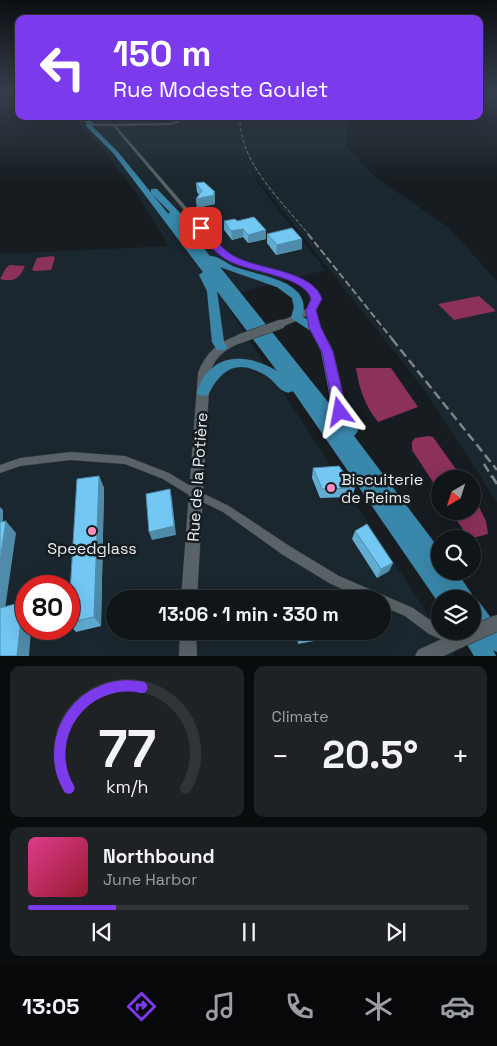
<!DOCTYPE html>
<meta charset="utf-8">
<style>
:root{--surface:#101518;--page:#1e2225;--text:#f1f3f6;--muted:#9c9fa2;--line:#303437;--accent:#7c3aed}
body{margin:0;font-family:"Space Grotesk",sans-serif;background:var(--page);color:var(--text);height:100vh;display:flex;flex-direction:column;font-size:19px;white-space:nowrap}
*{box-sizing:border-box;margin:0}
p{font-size:16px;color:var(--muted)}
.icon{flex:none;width:28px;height:28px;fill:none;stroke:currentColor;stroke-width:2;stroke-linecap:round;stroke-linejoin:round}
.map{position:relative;height:656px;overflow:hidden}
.drawer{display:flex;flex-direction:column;gap:10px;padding:10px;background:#090c0d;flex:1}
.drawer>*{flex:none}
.hud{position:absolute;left:15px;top:15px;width:468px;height:105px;border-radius:10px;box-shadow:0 5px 20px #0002,0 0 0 1px var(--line);background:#7c3aed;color:#fff;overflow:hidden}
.needle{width:32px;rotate:219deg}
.tools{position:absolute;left:431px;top:470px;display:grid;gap:10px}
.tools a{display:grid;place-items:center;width:50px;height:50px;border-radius:50%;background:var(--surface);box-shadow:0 5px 20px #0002,0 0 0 1px var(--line);font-size:25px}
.speed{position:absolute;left:15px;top:575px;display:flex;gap:10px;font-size:25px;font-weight:700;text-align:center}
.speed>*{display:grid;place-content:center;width:65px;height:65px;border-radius:50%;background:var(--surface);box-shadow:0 5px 20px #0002,0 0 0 1px var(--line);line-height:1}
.speed .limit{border:8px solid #d22;background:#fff;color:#111}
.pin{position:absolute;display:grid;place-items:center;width:42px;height:42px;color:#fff;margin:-21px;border-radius:10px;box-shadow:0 2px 8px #0006}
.me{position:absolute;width:55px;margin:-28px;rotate:347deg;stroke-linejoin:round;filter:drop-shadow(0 0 4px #0008)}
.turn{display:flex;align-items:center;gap:18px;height:105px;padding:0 15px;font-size:22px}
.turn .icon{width:65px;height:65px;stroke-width:2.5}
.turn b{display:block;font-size:35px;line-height:42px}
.big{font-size:38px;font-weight:700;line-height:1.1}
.drawer .card{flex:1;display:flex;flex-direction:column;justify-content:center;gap:8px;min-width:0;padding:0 18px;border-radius:10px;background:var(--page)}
.drawer .dial{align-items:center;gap:0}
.dial svg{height:130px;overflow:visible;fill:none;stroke:var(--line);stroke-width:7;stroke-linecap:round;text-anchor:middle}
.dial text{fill:var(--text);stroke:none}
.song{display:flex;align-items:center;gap:15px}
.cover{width:60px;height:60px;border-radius:8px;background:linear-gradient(135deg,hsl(330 70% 55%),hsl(350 70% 35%))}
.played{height:5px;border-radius:2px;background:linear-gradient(90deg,var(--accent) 20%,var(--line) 20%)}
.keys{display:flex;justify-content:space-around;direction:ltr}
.heat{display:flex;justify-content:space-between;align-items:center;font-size:28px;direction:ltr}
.drawer .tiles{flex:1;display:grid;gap:10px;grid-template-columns:1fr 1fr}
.card:last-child{grid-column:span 2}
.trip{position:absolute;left:106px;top:590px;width:285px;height:50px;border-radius:25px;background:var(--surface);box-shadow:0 5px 20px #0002,0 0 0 1px var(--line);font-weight:700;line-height:50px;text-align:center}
.tabs{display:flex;height:80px;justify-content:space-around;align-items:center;background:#06080a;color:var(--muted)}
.tabs .icon{width:35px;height:35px}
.tabs .on{color:var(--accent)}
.tabs b{font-size:22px;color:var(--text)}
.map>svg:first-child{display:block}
.built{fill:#1a272e;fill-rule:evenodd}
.water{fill:#8c315a}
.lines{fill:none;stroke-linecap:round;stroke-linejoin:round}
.minor-casing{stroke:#313538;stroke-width:1}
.secondary-casing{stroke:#313538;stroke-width:1}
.primary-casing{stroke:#313538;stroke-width:1}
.trunk-casing{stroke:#313538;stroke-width:1}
.minor{fill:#596266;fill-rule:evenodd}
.secondary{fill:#596266;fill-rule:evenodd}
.primary{fill:#417e9a;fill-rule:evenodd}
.trunk{fill:#3988ac;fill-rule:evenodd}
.rail-far3{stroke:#7f8488;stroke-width:1;stroke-dasharray:4 2;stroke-linecap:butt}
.rail-far2{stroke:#7f8488;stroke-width:2;stroke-dasharray:7 3;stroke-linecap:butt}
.rail-far1{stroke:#7f8488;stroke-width:2.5;stroke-dasharray:9 4.5;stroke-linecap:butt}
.rail{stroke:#7f8488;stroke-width:3;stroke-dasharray:11 5.5;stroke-linecap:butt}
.secondary-bridge-far1-casing{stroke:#313538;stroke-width:10;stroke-linecap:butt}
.secondary-bridge-casing{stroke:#313538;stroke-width:17;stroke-linecap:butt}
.secondary-bridge-far1{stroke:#596266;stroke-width:9}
.secondary-bridge{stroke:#596266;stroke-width:16}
.wall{fill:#62abd1}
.shaded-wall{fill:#508baa}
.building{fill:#72c7f3;stroke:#508baa}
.route{fill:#7c3aed;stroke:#51269a}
.poi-dot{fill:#fe8ebb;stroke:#161c20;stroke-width:2}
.labels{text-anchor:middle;stroke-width:5;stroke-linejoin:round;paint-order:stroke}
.near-street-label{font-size:16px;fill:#e8edf0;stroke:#161c20}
.near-poi-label{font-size:16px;fill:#e8edf0;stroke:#161c20;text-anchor:start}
</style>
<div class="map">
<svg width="497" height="656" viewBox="0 0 497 656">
<rect width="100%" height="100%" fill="#161c20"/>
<!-- built -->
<path class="built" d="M71,116H350L348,120L346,146L374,176L448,227L497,281V502L423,388L251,171L277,209L326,270L221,297L455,656H0V254L169,246L136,193L100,146ZM26,586H69V629H26ZM115,599H382V631H115Z"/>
<!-- water -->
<path class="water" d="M53,256L55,258L51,270L35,271L32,270L37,258Z
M10,265L25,266C20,278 14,283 0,279L6,268Z
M479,296L496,311L454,320L438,304Z
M356,368H391L418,407L378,422C365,406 359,388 356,368Z
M428,436L433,437L463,479H440V493L412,450V442L415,438Z
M473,495L486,521L488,534L469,539L451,511H472Z"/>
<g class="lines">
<defs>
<path id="minor" d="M178,116H182L178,123L171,125L116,126L226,253L243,263L289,275L304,282L316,289L321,298C316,308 306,320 294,320L293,318L294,316L311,306L315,298L311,291L300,284L284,278L239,265L222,255L113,126H88L86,125L88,124L171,123L176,121Z
M71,452L125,456L169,473L200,492L229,506L291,547L339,576L413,608L440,627V631H450L458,635L460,639L458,643L454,645L429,634L405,616L382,606V599H365L331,584L283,555L223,512L194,498L163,479L125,464L71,460L20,466L0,473V465L20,458Z"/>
<path id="secondary" d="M296,315L299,316L301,318L299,320L281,327L276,324L277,322Z
M239,335L244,339L243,342C227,348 215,356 210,373L197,599H181L198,373C205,353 219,341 239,335Z
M180,631H196L197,656H179Z
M459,631L465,634L468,640L465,646L444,656H415L418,650Z"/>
<path id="primary" d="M79,116H86L95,125L90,126Z"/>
<path id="trunk" d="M86,124H90L118,152L170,216L168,214L170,212L151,193V189H157L183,216L184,218L181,220L210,256C219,256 227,264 235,267C258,276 314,280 302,317L307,319L306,311L307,308H315L321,328L333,351L347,411L358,431L354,436L440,550V571H456L471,593L474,600L479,602L497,626V652L493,650L496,656H474L459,631H472V599H440V605L293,391C290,392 289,393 286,392C279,390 274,381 268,377C239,358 222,367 208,395L203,396L198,395L197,391C200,384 203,376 209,371C228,351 257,359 277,371L217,291L224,342L227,347L225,350H217L212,342L207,291L199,275L203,272L114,154L86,126ZM220,267L277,287L292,298L294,307L291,318L311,331L321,351L332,407Z"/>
</defs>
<!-- minor casing -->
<use href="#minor" class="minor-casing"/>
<!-- secondary casing -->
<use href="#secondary" class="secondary-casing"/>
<!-- primary casing -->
<use href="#primary" class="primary-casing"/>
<!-- trunk casing -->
<use href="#trunk" class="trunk-casing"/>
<!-- minor -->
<use href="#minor" class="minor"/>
<!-- secondary -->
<use href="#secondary" class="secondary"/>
<!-- primary -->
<use href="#primary" class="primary"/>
<!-- trunk -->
<use href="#trunk" class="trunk"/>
<!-- rail-far3 -->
<path class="rail-far3" d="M240,116C238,162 282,201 309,235"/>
<!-- rail-far2 -->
<path class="rail-far2" d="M308,234L393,340"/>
<!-- rail-far1 -->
<path class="rail-far1" d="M392,339L497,470
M484,464L492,477"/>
<!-- rail -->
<path class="rail" d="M492,476L497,484"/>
<defs>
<path id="secondary-bridge-far1" d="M239,339L281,324"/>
<path id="secondary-bridge" d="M459,640L497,623"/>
</defs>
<!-- secondary-bridge-far1 casing -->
<use href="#secondary-bridge-far1" class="secondary-bridge-far1-casing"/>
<!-- secondary-bridge casing -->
<use href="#secondary-bridge" class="secondary-bridge-casing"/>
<!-- secondary-bridge-far1 -->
<use href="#secondary-bridge-far1" class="secondary-bridge-far1"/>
<!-- secondary-bridge -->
<use href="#secondary-bridge" class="secondary-bridge"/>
</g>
<!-- wall -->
<path class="wall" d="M196,183L215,192V204L197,208L196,199L199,195L197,192Z
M224,221H237L266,239L248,243L243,237L232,240L224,230Z
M267,234L302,249L276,255L267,243Z
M313,468L355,488L352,497L320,498L312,478Z
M99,476L104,488L101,626L76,632L69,624V609Z
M355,531L393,563L389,571L377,578L352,539Z
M296,631H327L328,632L325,639L298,644Z"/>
<!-- shaded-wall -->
<path class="shaded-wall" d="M215,192V204L197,208L196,199Z
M243,229V237L232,240L231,231Z
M266,230V239L248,243V235Z
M302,239V249L276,255L277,245Z
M99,476L104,488L101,626L94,617Z
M170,489L172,499L176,535L152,540L149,532Z
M0,507L3,510V520L0,530Z
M6,521L16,533L4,616L0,617V561Z
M393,563L389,571L377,578L381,569Z
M23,602L26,605V629H31L29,656H17Z"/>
<!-- building -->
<path class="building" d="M204,182L215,192L213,193L215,195L196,199L202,191L196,183Z
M254,217L266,230L248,235L243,229L231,231L224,221L235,219L237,221Z
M292,228L302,239L277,245L267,234Z
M339,466L355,488L322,489L313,468Z
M99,476L94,617L69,623V609L77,479Z
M170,489L174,526L149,532L146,494Z
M6,521L0,561V522Z
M367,524L393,563L381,569L355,531Z
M318,595L319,599H293Z
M23,602L17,656H0V608Z
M299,631H327L328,632L300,638Z"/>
<!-- sky -->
<linearGradient id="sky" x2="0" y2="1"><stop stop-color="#0c0f12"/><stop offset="0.5" stop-color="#36404e"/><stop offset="1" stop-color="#36404e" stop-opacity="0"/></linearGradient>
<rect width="497" height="184" fill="url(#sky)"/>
<!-- route -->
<path class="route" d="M201,225L204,226C213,236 222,250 234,256C258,270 313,270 322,299L316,310L321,328L333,352L347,412L345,416L340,418L336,416L334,412L322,352L309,328L306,310L311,299C305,276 249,272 229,261C215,254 205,240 196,228Z"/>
<!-- markers -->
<g class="poi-dot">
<circle cx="331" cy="488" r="5"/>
<circle cx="92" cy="531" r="5"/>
</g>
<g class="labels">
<!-- near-street labels -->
<g class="near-street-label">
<text transform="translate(197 477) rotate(-86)" y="6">Rue de la Potière</text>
</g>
<!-- near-poi labels -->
<g class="near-poi-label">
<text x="341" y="485">Biscuiterie<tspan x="341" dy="18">de Reims</tspan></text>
<text x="92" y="554" text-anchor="middle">Speedglass</text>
</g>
</g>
</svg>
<div class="tools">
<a><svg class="needle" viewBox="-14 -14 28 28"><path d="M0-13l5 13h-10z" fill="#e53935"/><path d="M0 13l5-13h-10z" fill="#9c9fa2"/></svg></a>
<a><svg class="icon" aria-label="search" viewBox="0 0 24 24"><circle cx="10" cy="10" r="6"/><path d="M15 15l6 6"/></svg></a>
<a><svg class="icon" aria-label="layers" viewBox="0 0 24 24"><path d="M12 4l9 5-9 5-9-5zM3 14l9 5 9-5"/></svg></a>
</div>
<div class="speed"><div class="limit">80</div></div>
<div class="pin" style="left:201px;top:228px;background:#d93025"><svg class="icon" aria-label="arrive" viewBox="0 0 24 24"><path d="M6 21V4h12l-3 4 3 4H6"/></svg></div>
<svg class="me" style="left:340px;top:412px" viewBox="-20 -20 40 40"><path d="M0-17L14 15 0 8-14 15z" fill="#7c3aed" stroke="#fff" stroke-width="4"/></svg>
<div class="trip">13:06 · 1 min · 330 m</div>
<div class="hud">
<div class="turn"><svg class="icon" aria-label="left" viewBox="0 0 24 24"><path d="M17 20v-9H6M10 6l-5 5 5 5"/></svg><div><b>150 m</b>Rue Modeste Goulet</div></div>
</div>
</div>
<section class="drawer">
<div class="tiles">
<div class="card dial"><svg viewBox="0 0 100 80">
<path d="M14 69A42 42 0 1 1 86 69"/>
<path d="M14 69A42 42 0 0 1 59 7" stroke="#7c3aed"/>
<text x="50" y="56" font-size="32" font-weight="700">77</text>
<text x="50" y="72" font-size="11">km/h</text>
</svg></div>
<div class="card"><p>Climate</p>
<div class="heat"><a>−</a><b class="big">20.5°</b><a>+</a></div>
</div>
<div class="card">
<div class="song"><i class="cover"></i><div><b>Northbound</b><p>June Harbor</p></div></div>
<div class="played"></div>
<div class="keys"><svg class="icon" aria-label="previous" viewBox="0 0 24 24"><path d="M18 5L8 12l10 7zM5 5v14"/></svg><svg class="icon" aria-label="pause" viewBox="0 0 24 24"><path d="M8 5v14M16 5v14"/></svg><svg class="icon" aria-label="next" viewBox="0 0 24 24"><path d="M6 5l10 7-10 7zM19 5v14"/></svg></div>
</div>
</div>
</section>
<nav class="tabs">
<b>13:05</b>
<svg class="icon on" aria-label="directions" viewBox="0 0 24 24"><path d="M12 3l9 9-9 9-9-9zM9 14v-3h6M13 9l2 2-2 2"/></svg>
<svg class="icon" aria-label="music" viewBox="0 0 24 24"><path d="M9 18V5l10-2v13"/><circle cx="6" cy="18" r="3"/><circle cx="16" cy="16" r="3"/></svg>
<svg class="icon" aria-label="phone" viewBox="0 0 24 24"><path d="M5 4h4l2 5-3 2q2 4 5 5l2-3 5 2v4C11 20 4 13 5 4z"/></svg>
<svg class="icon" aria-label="climate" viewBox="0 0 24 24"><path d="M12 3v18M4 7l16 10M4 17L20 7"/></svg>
<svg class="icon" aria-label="car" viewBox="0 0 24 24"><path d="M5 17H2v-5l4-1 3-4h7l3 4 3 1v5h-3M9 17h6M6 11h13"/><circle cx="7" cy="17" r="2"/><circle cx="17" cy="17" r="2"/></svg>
</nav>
